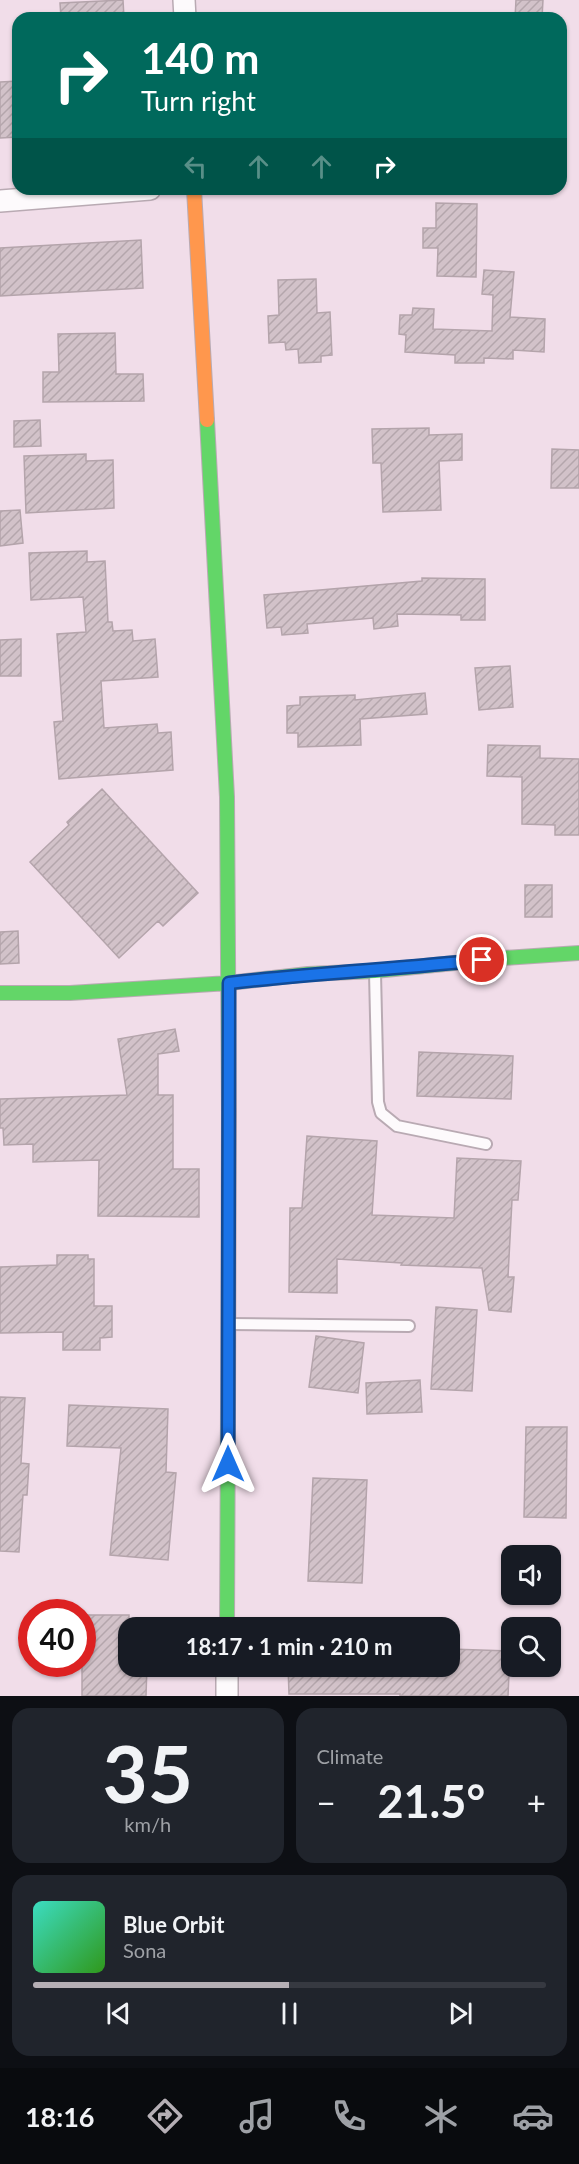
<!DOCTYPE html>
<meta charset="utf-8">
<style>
:root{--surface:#171b24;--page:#20242c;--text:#f1f3f6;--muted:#9ea1a6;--line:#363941;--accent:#b5afb5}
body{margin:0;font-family:Lato,sans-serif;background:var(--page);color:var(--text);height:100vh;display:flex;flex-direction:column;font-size:22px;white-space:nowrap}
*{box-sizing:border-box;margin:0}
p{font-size:20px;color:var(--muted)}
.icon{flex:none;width:33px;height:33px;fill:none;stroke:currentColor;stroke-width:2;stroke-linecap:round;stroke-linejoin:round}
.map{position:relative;height:1696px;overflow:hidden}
.details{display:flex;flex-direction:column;gap:12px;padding:12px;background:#0d0f14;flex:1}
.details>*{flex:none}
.guide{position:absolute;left:12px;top:12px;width:555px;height:183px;border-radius:18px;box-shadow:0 2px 4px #0004;background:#00695c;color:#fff;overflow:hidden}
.controls{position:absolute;left:501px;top:1545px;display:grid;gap:12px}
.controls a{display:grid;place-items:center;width:60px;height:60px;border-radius:12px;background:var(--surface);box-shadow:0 2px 4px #0004;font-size:30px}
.speed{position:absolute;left:18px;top:1599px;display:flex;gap:12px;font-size:30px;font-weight:700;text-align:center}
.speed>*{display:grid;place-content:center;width:78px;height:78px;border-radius:50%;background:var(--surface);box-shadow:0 2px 4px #0004;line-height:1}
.speed .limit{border:9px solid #d22;background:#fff;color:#111}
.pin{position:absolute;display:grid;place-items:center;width:51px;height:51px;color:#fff;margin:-26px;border:3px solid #fff;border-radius:50%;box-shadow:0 2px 6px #0007}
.me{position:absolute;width:66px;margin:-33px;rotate:0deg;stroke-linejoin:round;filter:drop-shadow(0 0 4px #0008)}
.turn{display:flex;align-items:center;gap:21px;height:126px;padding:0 30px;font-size:27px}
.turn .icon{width:78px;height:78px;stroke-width:2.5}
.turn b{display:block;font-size:42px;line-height:51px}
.lanes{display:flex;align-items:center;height:57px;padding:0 30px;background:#0003;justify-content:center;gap:30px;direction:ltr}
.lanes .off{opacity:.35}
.big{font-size:45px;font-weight:700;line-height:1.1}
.details .widget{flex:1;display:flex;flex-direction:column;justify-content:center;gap:9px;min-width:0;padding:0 21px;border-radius:18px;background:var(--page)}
.details .dial{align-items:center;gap:0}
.dial b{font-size:78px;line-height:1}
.song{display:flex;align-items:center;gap:18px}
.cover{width:72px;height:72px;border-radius:9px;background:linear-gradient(135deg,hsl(170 70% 55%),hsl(110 70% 35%))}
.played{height:6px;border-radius:3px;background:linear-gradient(90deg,var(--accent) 50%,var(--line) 50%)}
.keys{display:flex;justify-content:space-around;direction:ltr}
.heat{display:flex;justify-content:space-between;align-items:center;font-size:33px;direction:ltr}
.details .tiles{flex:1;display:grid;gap:12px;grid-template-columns:1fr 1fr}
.widget:last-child{grid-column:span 2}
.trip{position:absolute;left:118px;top:1617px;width:342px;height:60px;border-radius:18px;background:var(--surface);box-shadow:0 2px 4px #0004;font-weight:700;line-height:60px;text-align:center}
.dock{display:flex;height:96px;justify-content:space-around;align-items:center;background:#090b0e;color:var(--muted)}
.dock .icon{width:42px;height:42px}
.dock .active{color:var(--accent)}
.dock b{font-size:27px;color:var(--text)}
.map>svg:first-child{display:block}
.building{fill:url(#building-hatch);stroke:#b4a4ab;stroke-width:1.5}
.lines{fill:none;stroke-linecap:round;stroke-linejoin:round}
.lane-casing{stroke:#b9aab3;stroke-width:14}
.street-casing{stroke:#b9aab3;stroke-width:24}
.fast-casing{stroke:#b9aab3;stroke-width:16}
.slow-casing{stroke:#b9aab3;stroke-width:16}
.lane{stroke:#fdfafc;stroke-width:10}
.street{stroke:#fdfafc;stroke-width:21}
.fast{stroke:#63d668;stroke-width:14}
.slow{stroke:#ff974d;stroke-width:14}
.route-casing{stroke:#114b97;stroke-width:15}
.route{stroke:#1a73e8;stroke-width:10}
</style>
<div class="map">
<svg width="579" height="1696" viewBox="0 0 579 1696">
<defs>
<pattern id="building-hatch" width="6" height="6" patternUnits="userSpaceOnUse" patternTransform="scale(1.5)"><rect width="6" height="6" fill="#d2c2c9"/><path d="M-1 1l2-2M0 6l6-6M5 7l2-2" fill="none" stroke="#b4a6ac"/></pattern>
</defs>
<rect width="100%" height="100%" fill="#f1dde9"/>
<!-- building -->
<path class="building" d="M123,0L124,18H61L60,3Z
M516,0H543L542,18H515Z
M18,81V137L0,138V82Z
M436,203L477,204L476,277L437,276L438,248H423V228H436Z
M141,240L143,288L0,296V248Z
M484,270L514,272L510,317L545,319L544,352L513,350V359L484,358V363H455V355L405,352L406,335L399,334L400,315H412L413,308L434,309L433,329L492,331L493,295L482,294Z
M316,279L317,313L330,312L332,355L321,356V362L299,363L298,349L286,350L285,342L269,343L268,316L279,315L278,280Z
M115,333L116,374H143L144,401L43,402V372H59L58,334Z
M40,420L41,446L14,447V421Z
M429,428V435L462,434V460L439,461L441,510L383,512L381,463H373L372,429Z
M552,449L579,450V488H551Z
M86,454V461L113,460L114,508L26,513L24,456Z
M20,510L23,543L0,546V511Z
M87,551V562L105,561L108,622H112L113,631L132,630L133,641L155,639L158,677L101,681L104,728L157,724L158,733L171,732L173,770L59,779L54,722L63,721L57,634L86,632L83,597L31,600L29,553Z
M422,578L485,579V620H461V615L397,614L398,626L374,629L373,618L307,624L308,633L282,635L281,627L267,628L264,595L422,581Z
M21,639V676H0V640Z
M510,666L513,707L479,710L475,668Z
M425,693L427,714L360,719L361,745L298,747V733H287V706L300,705V697L355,695V700Z
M488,745L540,746V758L579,759V835H555V825L522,824V777L487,776Z
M102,789L198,893L163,926L158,921L119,958L30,862L69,825L67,822Z
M525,885H552V917H525Z
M18,931L19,963L0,964V932Z
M175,1029L179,1051L158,1054V1095H173V1169H199V1217L98,1216L99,1160L33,1162V1144L4,1145L3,1128H0V1099L127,1095L118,1039Z
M419,1052L513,1056L511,1099L417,1096Z
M307,1136L377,1141L372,1215L454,1218L457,1158L521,1161L518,1200H512L508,1277H514L511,1312L489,1310L482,1268L401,1265L402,1263L337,1259V1293L289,1292L290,1208H302Z
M57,1255H88V1259H94V1306H112V1337L100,1338V1350H63V1332L0,1333V1267L57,1265Z
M436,1307L477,1310L472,1391L431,1389Z
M316,1336L364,1343L358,1393L309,1387Z
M420,1380L422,1412L367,1414L366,1383Z
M0,1397L25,1398L21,1463L29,1464L27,1495H23L19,1552L0,1551Z
M69,1405L168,1409L166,1472L176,1473L168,1560L110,1555L121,1448L67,1446Z
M526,1427H567L566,1518L524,1517Z
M313,1478L367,1480L362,1583L308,1581Z
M82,1615H129V1666H147L146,1696H82Z
M450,1649L510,1651L508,1696H400V1694H289L288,1666H450Z"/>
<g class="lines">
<defs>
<path id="lane" d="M375,973L378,1102L381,1113L397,1126L486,1144
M229,1324L409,1326"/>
<path id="street" d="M184,0L185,18
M0,201L150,189
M227,1696V1666"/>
<path id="fast" d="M207,420L227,797L229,1112
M0,993H70L229,983L308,974L375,971L504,958L579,953
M227,1628L228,1407"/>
<path id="slow" d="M194,189L207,420
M228,1407L229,1112"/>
</defs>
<!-- lane casing -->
<use href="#lane" class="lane-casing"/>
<!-- street casing -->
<use href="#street" class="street-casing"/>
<!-- fast casing -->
<use href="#fast" class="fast-casing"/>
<!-- slow casing -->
<use href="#slow" class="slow-casing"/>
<!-- lane -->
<use href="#lane" class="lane"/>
<!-- street -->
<use href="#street" class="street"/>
<!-- fast -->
<use href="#fast" class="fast"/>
<!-- slow -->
<use href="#slow" class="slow"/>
</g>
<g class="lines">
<defs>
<path id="route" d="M228,1464L229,983C313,973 398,969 482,960"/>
</defs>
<!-- route casing -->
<use href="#route" class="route-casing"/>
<!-- route -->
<use href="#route" class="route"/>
</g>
</svg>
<div class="controls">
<a><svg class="icon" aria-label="sound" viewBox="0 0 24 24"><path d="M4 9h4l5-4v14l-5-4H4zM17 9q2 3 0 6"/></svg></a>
<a><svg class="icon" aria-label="search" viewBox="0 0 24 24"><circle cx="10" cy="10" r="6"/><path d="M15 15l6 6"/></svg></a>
</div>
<div class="speed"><div class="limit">40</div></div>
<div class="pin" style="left:482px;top:960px;background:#d93025"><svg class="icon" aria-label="arrive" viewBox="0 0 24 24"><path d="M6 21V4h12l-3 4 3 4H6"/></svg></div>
<svg class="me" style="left:228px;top:1464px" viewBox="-20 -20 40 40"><path d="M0-17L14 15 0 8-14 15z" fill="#1a73e8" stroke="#fff" stroke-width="4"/></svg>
<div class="trip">18:17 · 1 min · 210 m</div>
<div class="guide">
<div class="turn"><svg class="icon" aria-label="right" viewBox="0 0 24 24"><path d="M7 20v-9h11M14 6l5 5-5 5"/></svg><div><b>140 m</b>Turn right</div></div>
<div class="lanes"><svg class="icon off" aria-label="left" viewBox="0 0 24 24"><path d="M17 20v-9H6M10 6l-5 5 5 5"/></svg><svg class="icon off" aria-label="ahead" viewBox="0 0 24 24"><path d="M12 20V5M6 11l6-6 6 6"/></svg><svg class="icon off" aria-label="ahead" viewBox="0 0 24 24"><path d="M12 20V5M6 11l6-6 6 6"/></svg><svg class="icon" aria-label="right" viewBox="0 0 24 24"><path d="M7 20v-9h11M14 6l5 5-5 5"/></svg></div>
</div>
</div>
<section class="details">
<div class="tiles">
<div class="widget dial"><b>35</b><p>km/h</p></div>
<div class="widget"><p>Climate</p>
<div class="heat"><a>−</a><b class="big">21.5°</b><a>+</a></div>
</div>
<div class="widget">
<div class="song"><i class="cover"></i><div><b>Blue Orbit</b><p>Sona</p></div></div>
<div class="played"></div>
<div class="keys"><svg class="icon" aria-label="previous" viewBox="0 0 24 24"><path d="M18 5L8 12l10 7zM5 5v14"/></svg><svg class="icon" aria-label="pause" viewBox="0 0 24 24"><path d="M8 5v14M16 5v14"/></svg><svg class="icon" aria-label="next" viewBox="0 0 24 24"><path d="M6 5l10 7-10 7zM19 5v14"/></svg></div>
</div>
</div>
</section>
<nav class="dock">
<b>18:16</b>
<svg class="icon active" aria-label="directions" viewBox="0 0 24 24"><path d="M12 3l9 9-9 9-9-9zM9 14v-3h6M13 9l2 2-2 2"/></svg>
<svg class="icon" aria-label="music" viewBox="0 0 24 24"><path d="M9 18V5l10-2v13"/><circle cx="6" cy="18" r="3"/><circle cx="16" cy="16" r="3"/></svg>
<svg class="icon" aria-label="phone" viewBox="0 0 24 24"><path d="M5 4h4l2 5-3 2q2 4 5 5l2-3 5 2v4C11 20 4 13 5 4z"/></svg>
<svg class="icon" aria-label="climate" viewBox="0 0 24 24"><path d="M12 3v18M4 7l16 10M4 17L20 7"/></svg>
<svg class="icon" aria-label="car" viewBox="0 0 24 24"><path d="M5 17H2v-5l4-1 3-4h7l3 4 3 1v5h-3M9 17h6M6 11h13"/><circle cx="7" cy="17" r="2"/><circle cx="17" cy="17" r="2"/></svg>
</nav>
